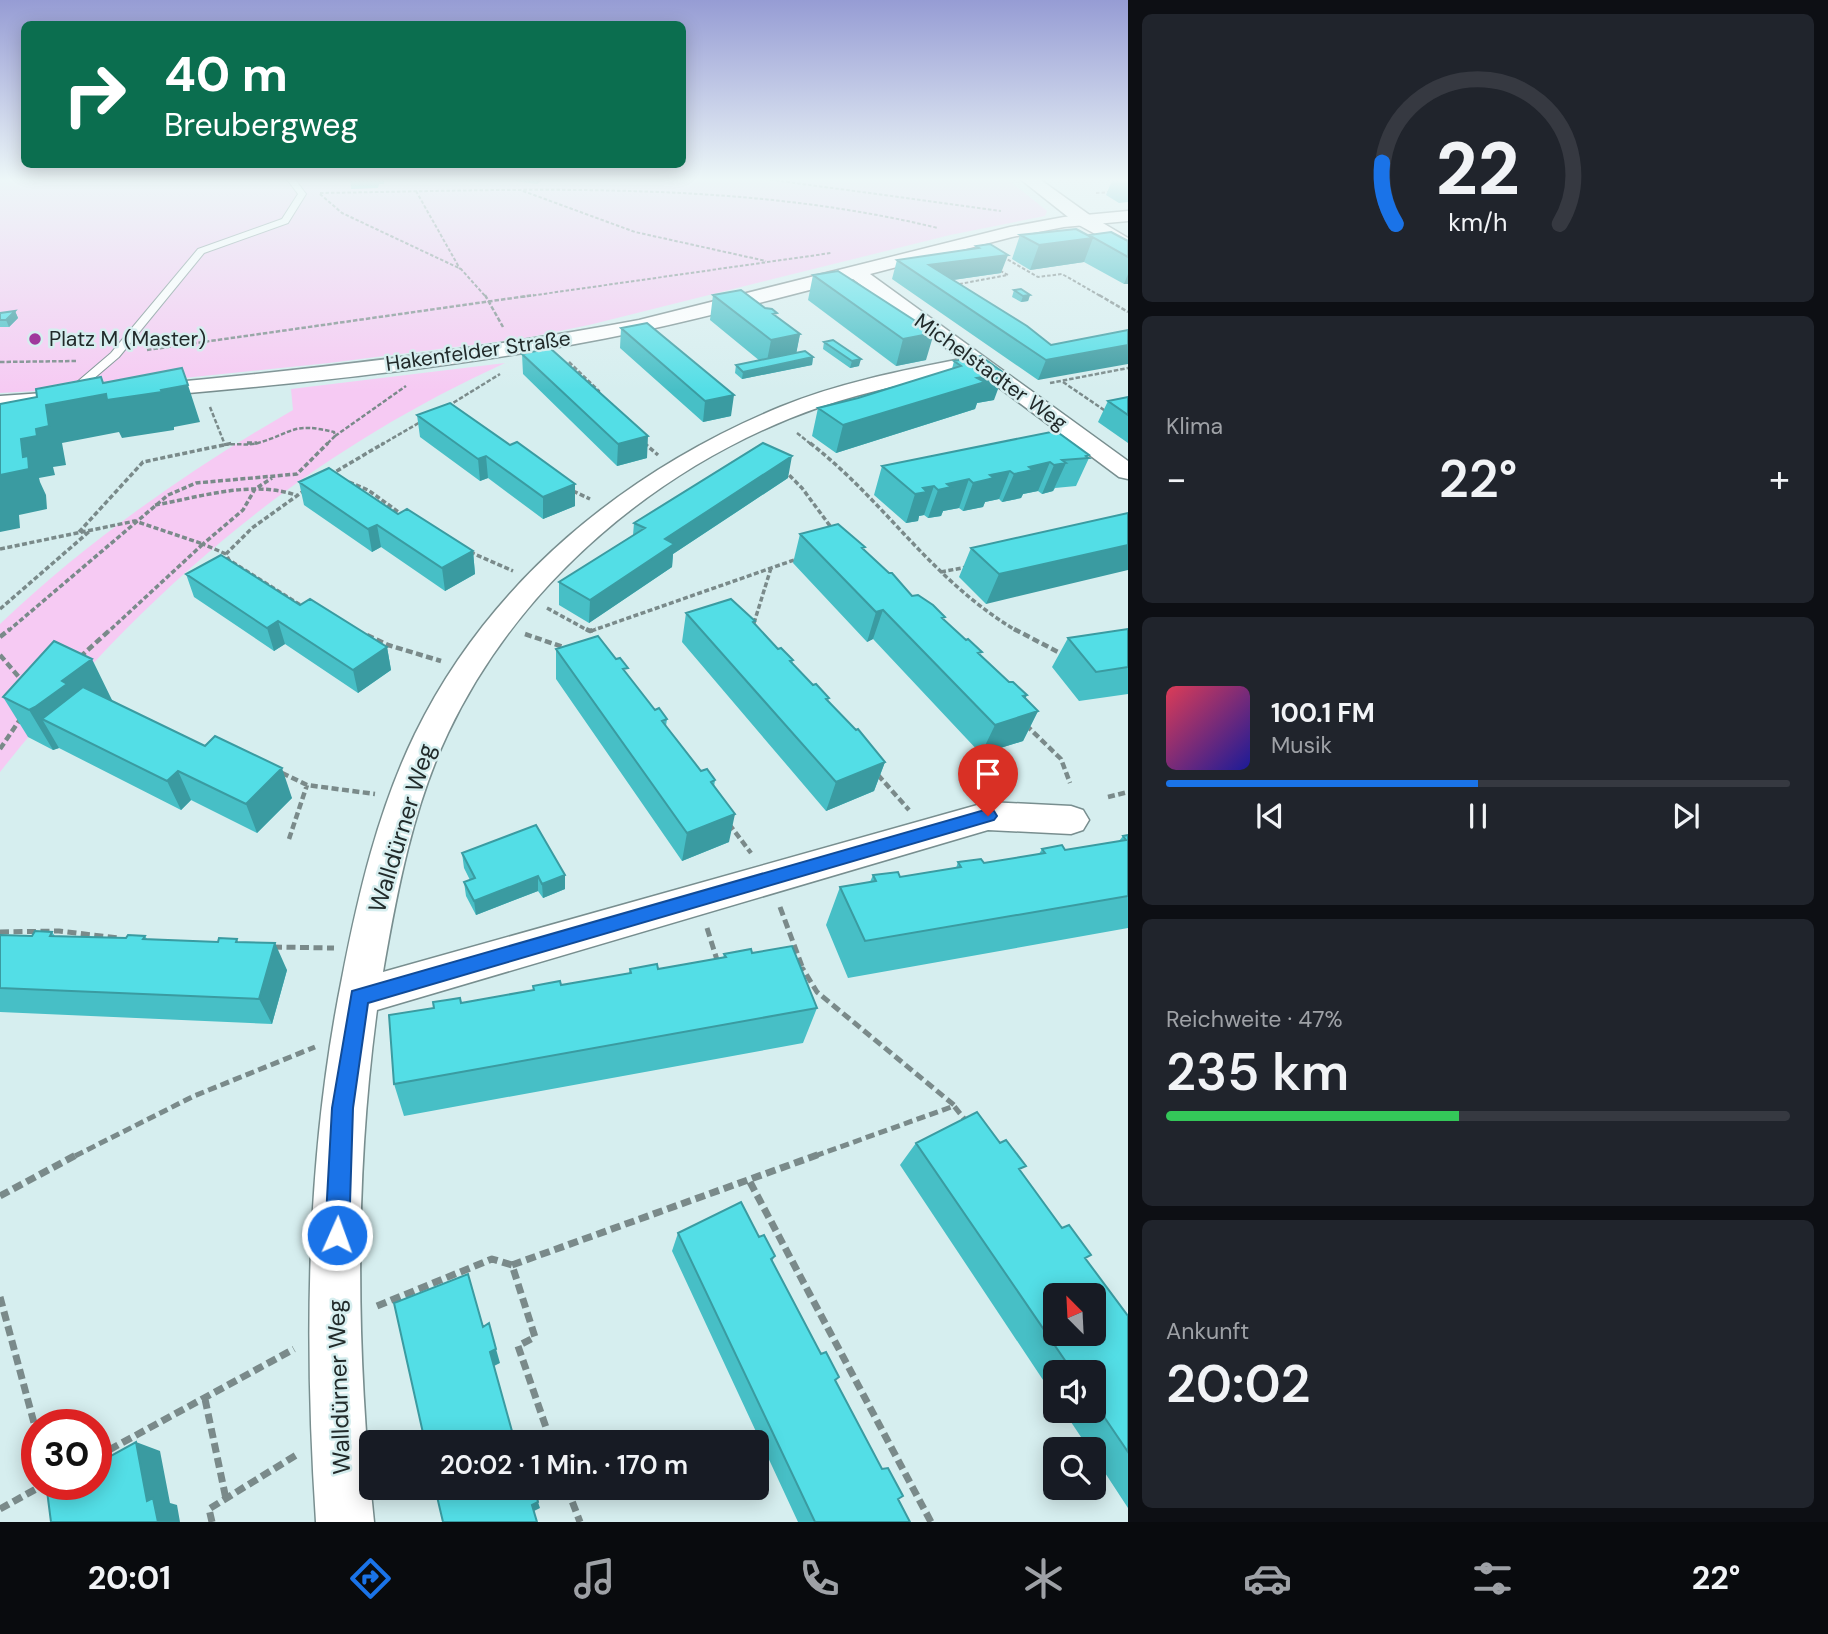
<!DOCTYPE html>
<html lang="de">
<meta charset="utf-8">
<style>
:root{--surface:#171b24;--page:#20242c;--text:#f1f3f6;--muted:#9ea1a6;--line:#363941;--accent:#1a73e8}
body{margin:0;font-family:"DM Sans",sans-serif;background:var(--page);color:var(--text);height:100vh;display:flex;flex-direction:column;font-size:26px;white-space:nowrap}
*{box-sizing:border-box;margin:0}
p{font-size:23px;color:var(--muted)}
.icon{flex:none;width:38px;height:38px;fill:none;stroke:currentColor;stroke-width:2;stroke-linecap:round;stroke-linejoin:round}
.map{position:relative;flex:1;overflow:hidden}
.panel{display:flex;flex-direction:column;gap:14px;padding:14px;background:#0d0f14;width:700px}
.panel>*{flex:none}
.banner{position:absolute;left:21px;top:21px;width:665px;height:147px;border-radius:10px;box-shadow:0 4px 18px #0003;background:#0b6e4f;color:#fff;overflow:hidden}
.needle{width:46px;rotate:336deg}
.controls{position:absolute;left:1043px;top:1283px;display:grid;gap:14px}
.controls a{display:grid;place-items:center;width:63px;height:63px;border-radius:10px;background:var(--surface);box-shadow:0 4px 18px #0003;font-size:35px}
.speed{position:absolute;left:21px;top:1409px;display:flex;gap:14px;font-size:35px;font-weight:700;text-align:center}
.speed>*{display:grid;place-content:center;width:91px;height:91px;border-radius:50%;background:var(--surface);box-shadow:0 4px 18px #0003;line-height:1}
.speed .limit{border:10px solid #d22;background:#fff;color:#111}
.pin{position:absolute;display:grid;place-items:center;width:60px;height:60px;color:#fff;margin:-72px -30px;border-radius:50% 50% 50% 0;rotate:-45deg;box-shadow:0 0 7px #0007}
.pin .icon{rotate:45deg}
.me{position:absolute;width:77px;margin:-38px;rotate:2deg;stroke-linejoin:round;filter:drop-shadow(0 0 5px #0008)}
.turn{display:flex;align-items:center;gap:24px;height:147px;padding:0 28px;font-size:32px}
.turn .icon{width:91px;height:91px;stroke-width:2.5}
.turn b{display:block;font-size:49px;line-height:60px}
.big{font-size:52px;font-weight:600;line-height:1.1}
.panel .widget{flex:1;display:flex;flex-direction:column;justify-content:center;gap:10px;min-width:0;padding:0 24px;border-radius:10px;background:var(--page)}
.panel .dial{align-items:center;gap:0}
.dial svg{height:182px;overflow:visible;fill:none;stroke:var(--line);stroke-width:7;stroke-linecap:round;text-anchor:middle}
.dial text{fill:var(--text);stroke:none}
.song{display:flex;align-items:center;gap:21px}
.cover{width:84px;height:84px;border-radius:10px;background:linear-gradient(135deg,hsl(350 70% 55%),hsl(240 70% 35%))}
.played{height:7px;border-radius:4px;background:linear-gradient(90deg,var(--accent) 50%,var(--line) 50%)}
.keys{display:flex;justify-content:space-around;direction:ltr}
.heat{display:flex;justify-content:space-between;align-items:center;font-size:38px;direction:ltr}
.charge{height:10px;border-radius:5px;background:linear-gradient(90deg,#34c759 47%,var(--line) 0)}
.trip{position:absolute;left:359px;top:1430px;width:410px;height:70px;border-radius:10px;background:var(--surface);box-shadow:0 4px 18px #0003;font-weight:600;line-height:70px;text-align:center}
.tab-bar{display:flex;height:112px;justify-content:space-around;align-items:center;background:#090b0e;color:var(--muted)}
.tab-bar .icon{width:49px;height:49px}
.tab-bar .on{color:var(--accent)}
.tab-bar b{font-size:32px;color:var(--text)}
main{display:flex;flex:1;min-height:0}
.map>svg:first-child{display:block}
.green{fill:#f6caf3}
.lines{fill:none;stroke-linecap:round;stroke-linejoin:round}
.service-casing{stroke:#788e8f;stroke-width:2}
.minor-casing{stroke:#788e8f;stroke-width:3}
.secondary-casing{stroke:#788e8f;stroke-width:3}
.path-far5{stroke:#7a8a8a;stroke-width:2;stroke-dasharray:3.5 2;stroke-linecap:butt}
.path-far4{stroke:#7a8a8a;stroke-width:2.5;stroke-dasharray:4.5 2;stroke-linecap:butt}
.path-far3{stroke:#7a8a8a;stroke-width:3.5;stroke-dasharray:5 2.5;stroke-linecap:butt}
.path-far2{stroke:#7a8a8a;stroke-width:4.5;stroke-dasharray:7 3.5;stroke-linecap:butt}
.path-far1{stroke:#7a8a8a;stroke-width:5;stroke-dasharray:9 4.5;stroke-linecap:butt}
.path{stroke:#7a8a8a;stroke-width:7;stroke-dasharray:10 5;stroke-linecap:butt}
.service{fill:#fff;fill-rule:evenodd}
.minor{fill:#fff;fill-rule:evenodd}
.secondary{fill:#fff;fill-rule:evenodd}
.wall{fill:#47bfc6}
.shaded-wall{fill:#3a9ba1}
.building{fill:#53dee6;stroke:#3a9ba1;stroke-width:2;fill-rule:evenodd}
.route{fill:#1a73e8;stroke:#114b97;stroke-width:2}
.poi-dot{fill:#9f389c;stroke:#d6eeef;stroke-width:2.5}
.labels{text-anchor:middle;stroke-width:5;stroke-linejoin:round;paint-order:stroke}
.far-poi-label{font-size:21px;fill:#212a2a;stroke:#d6eeef;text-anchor:start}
.far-street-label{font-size:21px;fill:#212a2a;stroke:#d6eeef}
.street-label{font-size:24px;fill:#212a2a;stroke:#d6eeef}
</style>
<main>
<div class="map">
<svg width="1128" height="1522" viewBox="0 0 1128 1522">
<rect width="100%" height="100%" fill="#d6eeef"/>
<!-- green -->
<path class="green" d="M0,178H1006L1047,211L1045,216L950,235L589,325L525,338L329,363L88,388L0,393Z
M505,363C296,459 143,592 0,772V624C88,540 189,470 293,410L291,389Z"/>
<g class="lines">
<defs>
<path id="service" d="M286,178H294L306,194L288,223L204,253L119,357L71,398H63V394L111,353L198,249L282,219L298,194Z"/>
<path id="minor" d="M1128,211V221L1064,227L1012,237L870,274L1128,461V479L1119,477L974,369C922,380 870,390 820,407C662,462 520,581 448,733C413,807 397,891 383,972L988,802L1071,806L1083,810L1089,820L1083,830L1071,834L988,830L377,1010C354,1181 356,1351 374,1522H316C304,1340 306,1157 342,978C358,895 378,810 415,734C489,582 625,471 780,407C838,383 900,371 961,359L853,279C781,297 709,317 637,332C474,366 308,383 143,397L135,396L132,391L135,386L143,385C309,370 475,351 639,320L1010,227L1064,217Z
M58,392L66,394L69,399L66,404L0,410V396Z"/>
<path id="secondary" d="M1019,178H1038L1091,216L1128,238V252L1077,224Z"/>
</defs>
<!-- service casing -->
<use href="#service" class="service-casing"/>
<!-- minor casing -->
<use href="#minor" class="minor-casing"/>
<!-- secondary casing -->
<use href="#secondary" class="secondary-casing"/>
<!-- path-far5 -->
<path class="path-far5" d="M759,178L1001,211
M416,191L460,269
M523,191L635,232L766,261
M320,193C526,190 736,179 938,228
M1096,193L1113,192
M320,194L342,213L461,269L486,297
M1003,257L1038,277L1062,274L1102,297
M954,285L1008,275L997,269
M522,297L831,253"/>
<!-- path-far4 -->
<path class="path-far4" d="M485,295L503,327
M1099,295L1128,312
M147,350L534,295
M0,362L76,361
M569,362L599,391L596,396
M1063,382L1107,412
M1050,383L1128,368
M448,406L500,374
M210,407L225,445
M797,433L812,445
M335,436L406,386
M643,442L646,445
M224,445C236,443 248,446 258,443C295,432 292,422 334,432L335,436L326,445
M381,445L422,421"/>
<!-- path-far3 -->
<path class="path-far3" d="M247,443H257
M644,443L658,455
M810,443C886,502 931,580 1017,631
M784,470L802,488L833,530
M330,475L384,443
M349,482L368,490L404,516
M305,490L252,528L226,554L229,560L305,608
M573,491L590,499
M155,505C201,497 250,480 296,495
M79,532L143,462L233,443
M0,549L135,521L203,544L109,631
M470,552L513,571
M226,554L203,544L243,510L255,489L272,478
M941,572L967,567
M547,608L589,631
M0,609L91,530
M754,623L771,568
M8,631L168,495L196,483L297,474L328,443
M591,631L797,559"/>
<!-- path-far2 -->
<path class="path-far2" d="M586,629L590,631L596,629
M1014,629L1062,654
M525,634L566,648
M367,635L388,645L441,661
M0,637L10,629
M0,655L24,683
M80,657L111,629
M1026,725L1061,759L1070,783
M0,749L21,718
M282,773L307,785L375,794
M878,775L909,810
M1108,797L1128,792
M729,824L751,853
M289,839L307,785"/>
<!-- path-far1 -->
<path class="path-far1" d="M780,907L803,969
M707,928L718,963
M0,932L59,931L118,938
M273,947L334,948
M796,970L803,969L817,992L954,1105
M75,1156L194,1096L315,1047
M815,1156L954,1106L966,1121"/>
<!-- path -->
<path class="path" d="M750,1182L931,1522
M0,1196L78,1154
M512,1265L820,1154
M0,1297L37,1434
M377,1306L492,1259L512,1265L535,1337L518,1346L551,1442
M205,1399L226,1499
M96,1457L294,1349
M567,1488L580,1522
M0,1509L45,1484
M212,1522L209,1509L298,1454"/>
<!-- service -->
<use href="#service" class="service"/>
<!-- minor -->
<use href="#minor" class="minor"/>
<!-- secondary -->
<use href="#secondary" class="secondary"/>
</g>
<!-- wall -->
<path class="wall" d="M350,178H384V184H379L378,188L351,189Z
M459,178H484L479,182L459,179Z
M515,178H545L537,184L515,181Z
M1113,178H1128V202L1119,203L1106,195Z
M1020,235H1088L1128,241V284H1124L1084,262L1030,270L1012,259Z
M990,244L1001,273L953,280L1051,345L1128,330L1038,380L892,279L897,260L975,249L976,246Z
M838,271L926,360L896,366L808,300L813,275Z
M1014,290L1030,295L1028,301L1021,302L1012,297Z
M713,295L777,317L800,334L796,353L813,357L812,365L742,379L735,373L736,365L760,361L710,320Z
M15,311L18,318L9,327H0V313Z
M621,328L731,416L703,422L620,348Z
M824,342L859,366L850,368L823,349Z
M522,354L647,458L617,466L523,374Z
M981,356L994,400L977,403L975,409L836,453L812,436L818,408L858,398L952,369L954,361Z
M1128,397V443L1098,422L1108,401Z
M417,415L510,445L575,484V506L543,519L488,478L480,481L420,437Z
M1089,455L1088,457L1089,458L1076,486L1055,488L1053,491L1042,494L1038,491L1023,494L1021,498L1002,502L999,499L985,502L983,507L963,511L959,508L943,511L941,516L928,518L924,515L919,516L918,521L906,523L874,495L882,466Z
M788,478L673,554L672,567L589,623L559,605V582L633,535L634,523Z
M299,482L398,514L473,551L475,574L445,591L381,547L372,552L304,505Z
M1128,513L986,604L959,577L971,548Z
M800,534L864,549L912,596L944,620L1038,711L1023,741L981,754L873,639L867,642L793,563Z
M186,574L300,605L387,647L391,670L358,693L285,644L274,651L194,597Z
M686,613L755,624L778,649L793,660L792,663L813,685L829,698L828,701L885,762L874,791L826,811L682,642Z
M1128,629V694L1079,701L1052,667L1068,638Z
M556,649L627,674L655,710L667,719L666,726L701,771L715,780L714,787L729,842L682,861L556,679Z
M3,697L112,700L111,701L292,798L257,833L191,800L181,810L59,748L53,750L28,737Z
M536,825L565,889L543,898L538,891L476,915L466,896L464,882L470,880L464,868L462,853Z
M1128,835V928L848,978L826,925L840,887L870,882L873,875L900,877L956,868L958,862L984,863L1039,854L1042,849L1065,850L1119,841L1123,836Z
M52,932L55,936L126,938L145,936L147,939L218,942L237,939L238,942L287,970L272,1024L0,1012V935L32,936Z
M752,953L817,1008L803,1043L404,1116L394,1084L461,1003L629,973L630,969H658L723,958L724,954Z
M916,1143L1020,1171L1128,1316V1508L1094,1456V1449H1089L1063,1410H1094V1372H1055V1398L900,1165Z
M678,1233L759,1237L775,1256L772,1261L910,1522H798L672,1251Z"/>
<!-- shaded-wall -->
<path class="shaded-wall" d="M537,178H545L537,184Z
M1093,238L1084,262L1030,270L1039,245Z
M1008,255L1001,273L932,283L929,265Z
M1128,274V284H1124Z
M1030,295L1028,301L1021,302L1023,296Z
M15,311L18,318L9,327L6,320Z
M934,333L926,360L896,366L903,339Z
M800,334L795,360L766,366L771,340Z
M1128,345V364L1038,380L1046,360Z
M813,357L812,365L742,379L743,372Z
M861,359L859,366L850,368L852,361Z
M1004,373L994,400L977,403L975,409L836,453L843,425L977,378Z
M101,377L110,400L188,385L200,422L174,427V430L122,438L119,432L62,443L66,465L53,467L55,475L39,478L40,482L46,495L47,509L19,515L20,528L0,532V475L23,457L21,439L36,429L46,405Z
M734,395L731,416L703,422L705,401Z
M648,436L647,458L617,466L618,444Z
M486,456L488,478L480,481L478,459Z
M792,456L788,478L673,554L672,567L589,623L590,600L665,539Z
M1050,462L1038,491L1023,494L1021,498L1002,502L1014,474L1029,467Z
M1066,463L1053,491L1042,494L1054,465Z
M1010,471L999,499L985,502L983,507L963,511L973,483L990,475Z
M969,479L959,508L943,511L941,516L928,518L938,490L947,484Z
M575,484V506L543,519V497Z
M934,486L924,515L919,516L918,521L906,523L915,494L923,488Z
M377,525L381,547L372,552L368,529Z
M1128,545V570L986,604L999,574Z
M473,551L475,574L445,591L442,568Z
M883,610L873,639L867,642L876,612Z
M278,621L285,644L274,651L267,628Z
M387,647L391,670L358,693L353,670Z
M92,659L112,700L86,720L42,719L59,748L53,750L29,710L62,681Z
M1027,695L1015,719L1038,711L1023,741L981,754L995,725L1023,696Z
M885,762L874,791L826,811L836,782Z
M282,768L292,798L257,833L246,804Z
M178,771L191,800L181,810L167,781Z
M735,814L729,842L682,861L687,833Z
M565,875V889L543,898L542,884Z
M538,876V891L476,915L474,901Z
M275,943L287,970L272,1024L259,999Z
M496,1349L500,1363L494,1366L490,1352Z
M136,1442L160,1451L170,1503L177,1505L180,1522H158L147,1501Z
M538,1502L540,1508L534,1511L532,1505Z"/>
<!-- building -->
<path class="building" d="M1076,229L1093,238L1039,245L1020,235Z
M1111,232L1128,241V257L1089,235Z
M990,244L1008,255L929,265L1027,326L1051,345L1128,330V345L1046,360L897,260L979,248L976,246Z
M838,271L934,333L903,339L813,275Z
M1021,289L1030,295L1023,296L1014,290Z
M741,290L765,308L772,309L777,313L773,314L800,334L771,340L713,295Z
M15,311L6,320H0V313Z
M647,323L734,395L705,401L621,328Z
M833,340L861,359L852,361L824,342Z
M550,348L648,436L618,444L522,354Z
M805,351L813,357L743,372L736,365Z
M981,356L1004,373L977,378L985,382L843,425L818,408L858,398L961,366L954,361Z
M182,368L188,385L161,390L162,392L107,400L106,394L46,405L49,426L36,429L37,436L21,439L23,457L28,456L29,469L0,475V404L37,397L36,389L101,377L103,383Z
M1128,397V415L1108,401Z
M450,403L510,445L517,442L575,484L543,497L486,456L478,459L417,415Z
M1056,431L1089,455L1086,456L1089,458L1062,460L1066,463L1054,465L1050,462L1029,467L1033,470L1014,474L1010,471L990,475L994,478L973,483L969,479L947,484L951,487L938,490L934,486L923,488L927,492L915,494L882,466Z
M763,443L792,456L665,539L674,544L590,600L559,582L645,528L634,523Z
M329,468L398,514L407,509L473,551L442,568L377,525L368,529L299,482Z
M1128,513V545L999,574L971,548Z
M838,524L865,547L862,548L889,573H892L912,596L918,595L933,605L945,617L942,618L966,640L968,639L982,652L978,653L1009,682H1013L1027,695L1023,696L1038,711L995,725L883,610L876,612L800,534Z
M221,555L300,605L310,599L387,647L353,670L278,621L267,628L186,574Z
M731,599L755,621L753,622L778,649L781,648L793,660L790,661L813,685L816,684L829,698L826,699L856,730L858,729L885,762L836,782L686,613Z
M1128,629V667L1096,672L1068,638Z
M598,636L616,659L620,658L628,668L623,669L655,710L659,708L667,719L662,721L701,771L707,769L715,780L711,782L735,814L687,833L556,649Z
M54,641L92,659L62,681L67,684L35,707L29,710L3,697Z
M83,687L205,746L215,736L282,768L246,804L178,771L167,781L42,719Z
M536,825L565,875L542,884L538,876L474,901L464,882L475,878L462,853Z
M1128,835V896L865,941L840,887L876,881L873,875L898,872L900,877L961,867L958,862L981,859L984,863L1045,853L1042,849L1062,845L1065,850L1126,840L1123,836Z
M35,931L52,932L50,936L126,938L128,935L145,936L143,939L218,942L219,938L237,939L236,942L275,943L259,999L0,988V935L32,936Z
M792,946L817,1008L394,1084L389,1015L434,1008L433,1002L447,1000L460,998L461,1003L534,990L533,986L560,981L561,985L631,973L630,969L657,964L658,969L726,957L724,954L751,949L752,953Z
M977,1112L1000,1143L1006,1140L1026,1166L1019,1169L1062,1228L1069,1225L1091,1255L1085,1258L1128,1316V1452L1094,1402V1372H1073L916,1143ZM1055,1295H1094V1334H1055Z
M741,1202L759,1237L764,1235L775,1256L771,1259L821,1354L826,1352L839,1377L835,1380L882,1469L888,1468L903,1496L898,1499L910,1522H815L678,1233Z
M468,1274L483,1327L489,1323L496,1349L490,1352L515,1442H425L394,1303Z
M136,1442L147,1501L153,1498L158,1522H51L47,1491L60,1484H96V1464Z
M435,1488H535L538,1502L532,1505L537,1522H443Z"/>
<!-- sky -->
<linearGradient id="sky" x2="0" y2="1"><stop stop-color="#969cd4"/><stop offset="0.46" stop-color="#edf7f8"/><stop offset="1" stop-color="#edf7f8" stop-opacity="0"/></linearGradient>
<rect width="1128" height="391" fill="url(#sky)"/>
<!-- route -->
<path class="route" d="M988,809L994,811L997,816L994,820L368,1003L353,1108L349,1235L345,1243L337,1247L329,1243L325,1235L332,1108L352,991Z"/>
<!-- markers -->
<circle class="poi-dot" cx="35" cy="339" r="7"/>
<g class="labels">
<!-- far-poi labels -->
<g class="far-poi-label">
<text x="49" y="346">Platz M (Master)</text>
</g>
<!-- far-street labels -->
<g class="far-street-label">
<text transform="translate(478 351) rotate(-8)" y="7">Hakenfelder Straße</text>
<text transform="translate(991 372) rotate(36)" y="7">Michelstadter Weg</text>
</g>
<!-- street labels -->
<g class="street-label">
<text transform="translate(402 828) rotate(-73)" y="8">Walldürner Weg</text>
<text transform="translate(339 1387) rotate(-92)" y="8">Walldürner Weg</text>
</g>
</g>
</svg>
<div class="controls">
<a><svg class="needle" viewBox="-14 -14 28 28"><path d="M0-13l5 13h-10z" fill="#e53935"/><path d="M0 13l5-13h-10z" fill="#9ea1a6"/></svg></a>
<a><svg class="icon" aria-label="sound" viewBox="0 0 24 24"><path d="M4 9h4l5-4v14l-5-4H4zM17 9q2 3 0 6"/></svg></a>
<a><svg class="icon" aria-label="search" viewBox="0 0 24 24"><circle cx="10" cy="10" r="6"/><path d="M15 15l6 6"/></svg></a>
</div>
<div class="speed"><div class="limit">30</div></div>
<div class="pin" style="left:988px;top:816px;background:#d93025"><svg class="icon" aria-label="arrive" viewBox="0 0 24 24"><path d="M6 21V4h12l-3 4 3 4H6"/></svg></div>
<svg class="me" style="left:337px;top:1235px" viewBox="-20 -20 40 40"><circle r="17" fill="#1a73e8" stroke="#fff" stroke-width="3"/><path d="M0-11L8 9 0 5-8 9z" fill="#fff"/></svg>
<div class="trip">20:02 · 1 Min. · 170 m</div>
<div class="banner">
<div class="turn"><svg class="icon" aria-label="right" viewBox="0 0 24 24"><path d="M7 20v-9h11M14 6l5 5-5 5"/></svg><div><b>40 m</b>Breubergweg</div></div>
</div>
</div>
<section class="panel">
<div class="widget dial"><svg viewBox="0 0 100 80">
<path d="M14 69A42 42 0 1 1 86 69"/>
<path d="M14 69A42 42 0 0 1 8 42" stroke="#1a73e8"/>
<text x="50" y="56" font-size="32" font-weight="700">22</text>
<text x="50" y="72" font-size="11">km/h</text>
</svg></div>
<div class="widget"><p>Klima</p>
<div class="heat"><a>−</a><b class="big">22°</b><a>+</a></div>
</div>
<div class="widget">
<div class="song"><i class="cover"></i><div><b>100.1 FM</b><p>Musik</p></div></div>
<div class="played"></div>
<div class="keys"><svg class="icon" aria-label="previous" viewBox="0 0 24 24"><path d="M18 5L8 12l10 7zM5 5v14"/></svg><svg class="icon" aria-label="pause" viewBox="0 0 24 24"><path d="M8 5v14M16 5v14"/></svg><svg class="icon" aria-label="next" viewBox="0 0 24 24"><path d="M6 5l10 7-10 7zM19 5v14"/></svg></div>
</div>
<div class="widget"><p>Reichweite · 47%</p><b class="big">235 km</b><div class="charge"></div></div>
<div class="widget"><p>Ankunft</p><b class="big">20:02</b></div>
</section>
</main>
<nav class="tab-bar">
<b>20:01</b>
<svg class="icon on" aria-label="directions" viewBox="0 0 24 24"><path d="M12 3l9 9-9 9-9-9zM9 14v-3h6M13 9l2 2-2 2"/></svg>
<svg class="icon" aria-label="music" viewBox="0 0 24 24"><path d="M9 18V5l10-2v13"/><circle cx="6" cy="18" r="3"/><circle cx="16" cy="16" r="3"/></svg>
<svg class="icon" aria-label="phone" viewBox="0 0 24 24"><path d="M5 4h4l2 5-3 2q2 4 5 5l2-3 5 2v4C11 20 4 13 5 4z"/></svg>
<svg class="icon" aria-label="climate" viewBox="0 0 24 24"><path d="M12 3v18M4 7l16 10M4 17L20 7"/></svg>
<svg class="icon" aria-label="car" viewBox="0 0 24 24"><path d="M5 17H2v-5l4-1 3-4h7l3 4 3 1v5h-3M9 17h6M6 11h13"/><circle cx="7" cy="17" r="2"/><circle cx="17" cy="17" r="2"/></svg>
<svg class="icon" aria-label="filters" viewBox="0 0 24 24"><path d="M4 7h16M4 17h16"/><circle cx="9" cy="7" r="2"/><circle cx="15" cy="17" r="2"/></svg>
<b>22°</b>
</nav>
